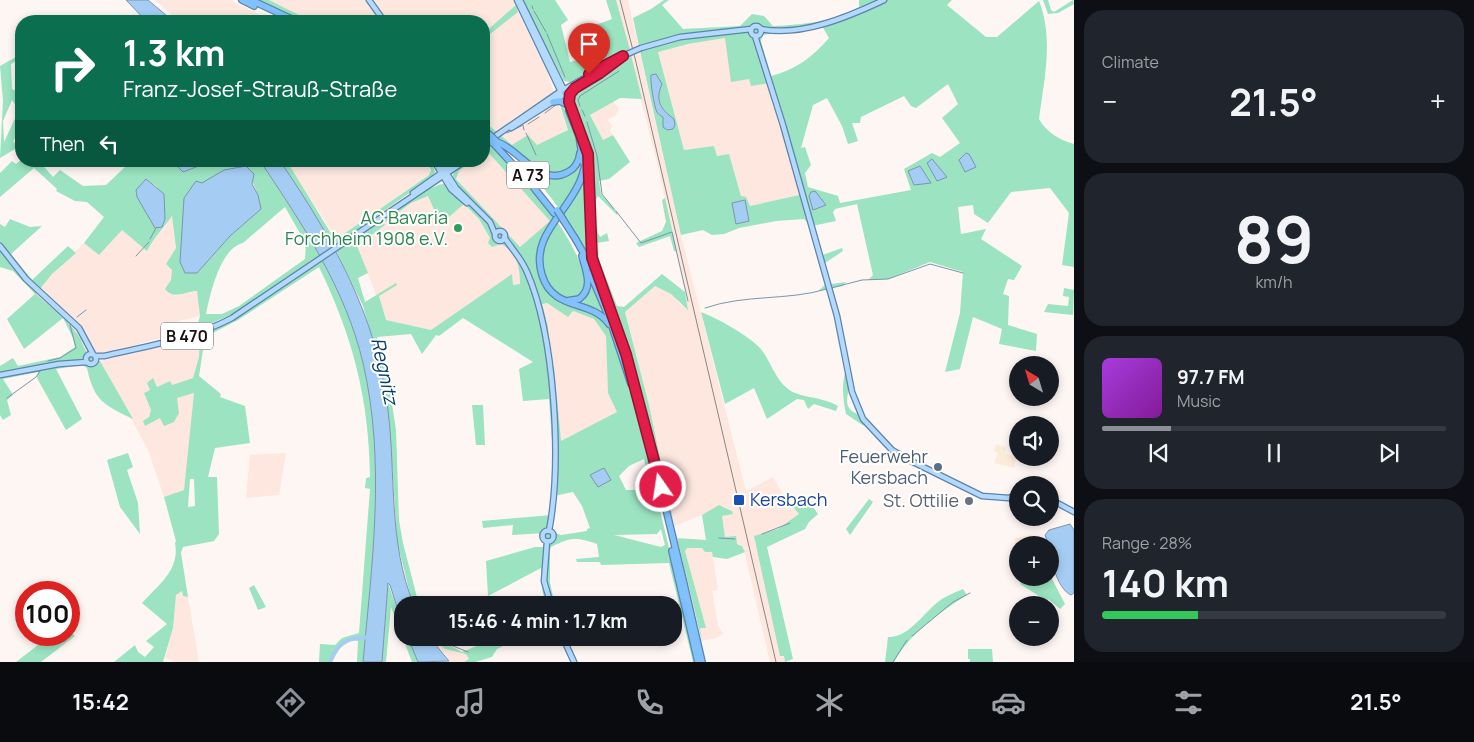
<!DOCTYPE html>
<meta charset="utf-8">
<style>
:root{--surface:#171b24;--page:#20242c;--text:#f1f3f6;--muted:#9ea1a6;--line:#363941;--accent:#8c9099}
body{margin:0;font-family:Manrope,sans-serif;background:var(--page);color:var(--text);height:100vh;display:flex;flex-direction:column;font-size:19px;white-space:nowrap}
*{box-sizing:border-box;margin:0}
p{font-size:16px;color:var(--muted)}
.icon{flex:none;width:28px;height:28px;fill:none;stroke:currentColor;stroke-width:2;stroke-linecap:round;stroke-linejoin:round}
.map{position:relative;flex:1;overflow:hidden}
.panel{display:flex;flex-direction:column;gap:10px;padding:10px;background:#0d0f14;width:400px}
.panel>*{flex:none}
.banner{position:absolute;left:15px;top:15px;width:475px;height:152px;border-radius:20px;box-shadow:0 2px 8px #0003;background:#0b6e4f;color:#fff;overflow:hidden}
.needle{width:32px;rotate:322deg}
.controls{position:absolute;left:1009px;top:356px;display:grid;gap:10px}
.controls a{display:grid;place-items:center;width:50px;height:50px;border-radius:50%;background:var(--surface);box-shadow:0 2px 8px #0003;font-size:25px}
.speed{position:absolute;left:15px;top:581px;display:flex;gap:10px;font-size:25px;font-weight:700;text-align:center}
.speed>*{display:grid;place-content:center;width:65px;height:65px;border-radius:50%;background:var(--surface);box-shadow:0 2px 8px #0003;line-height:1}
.speed .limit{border:8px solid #d22;background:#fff;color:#111}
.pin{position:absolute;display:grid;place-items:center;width:42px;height:42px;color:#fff;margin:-51px -21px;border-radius:50% 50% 50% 0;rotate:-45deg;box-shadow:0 0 5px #0007}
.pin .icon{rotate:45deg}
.me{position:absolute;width:55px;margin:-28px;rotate:347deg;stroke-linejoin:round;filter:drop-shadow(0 0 4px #0008)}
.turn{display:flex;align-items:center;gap:18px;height:105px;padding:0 25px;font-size:22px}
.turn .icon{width:65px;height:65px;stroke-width:2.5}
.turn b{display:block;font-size:35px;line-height:42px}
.then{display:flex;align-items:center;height:48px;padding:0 25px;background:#0003;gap:10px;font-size:19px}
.big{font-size:38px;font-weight:700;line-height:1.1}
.panel .card{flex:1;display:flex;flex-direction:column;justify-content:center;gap:8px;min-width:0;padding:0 18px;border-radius:20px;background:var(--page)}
.panel .dial{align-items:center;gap:0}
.dial b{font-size:65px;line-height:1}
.song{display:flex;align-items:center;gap:15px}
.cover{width:60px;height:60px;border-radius:8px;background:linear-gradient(135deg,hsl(280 70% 55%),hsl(290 70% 35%))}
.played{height:5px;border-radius:2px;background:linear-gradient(90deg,var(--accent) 20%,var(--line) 20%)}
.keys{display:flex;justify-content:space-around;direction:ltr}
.heat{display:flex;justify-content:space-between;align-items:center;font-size:28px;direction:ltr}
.charge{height:8px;border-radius:4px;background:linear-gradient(90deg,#34c759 28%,var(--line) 0)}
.trip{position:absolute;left:394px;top:596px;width:288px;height:50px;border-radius:20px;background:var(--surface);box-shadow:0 2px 8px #0003;font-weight:700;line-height:50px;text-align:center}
.tab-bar{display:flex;height:80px;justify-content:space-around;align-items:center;background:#090b0e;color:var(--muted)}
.tab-bar .icon{width:35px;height:35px}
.tab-bar .active{color:var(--accent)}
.tab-bar b{font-size:22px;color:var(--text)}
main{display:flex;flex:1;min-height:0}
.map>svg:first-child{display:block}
.built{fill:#fde7de}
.education{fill:#fcebd9}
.green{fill:#9be3c1;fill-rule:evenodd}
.water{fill:#a5cdf3;stroke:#7b95af}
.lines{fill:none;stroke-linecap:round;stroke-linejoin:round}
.stream{stroke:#7b95af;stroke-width:1}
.river{stroke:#a5cdf3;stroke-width:4}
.major-casing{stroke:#5d84aa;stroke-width:7}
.highway-casing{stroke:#5d84aa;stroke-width:8}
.major{stroke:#b3dafe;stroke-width:4.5}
.highway{stroke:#81c1fd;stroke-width:5.5}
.rail{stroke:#8c8582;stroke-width:1}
.major-bridge-casing{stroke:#5d84aa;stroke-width:7;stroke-linecap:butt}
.highway-bridge-casing{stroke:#5d84aa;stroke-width:8;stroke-linecap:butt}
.major-bridge{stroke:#b3dafe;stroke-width:4.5}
.highway-bridge{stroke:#81c1fd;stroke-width:5.5}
.route-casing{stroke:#92132f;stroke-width:12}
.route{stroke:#e11d48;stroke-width:9}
.leisure-dot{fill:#2e9e5b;stroke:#fff;stroke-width:2}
.service-dot{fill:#5c6f8a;stroke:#fff;stroke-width:2}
.transit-dot{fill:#1a4fb4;stroke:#fff;stroke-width:2}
.worship-dot{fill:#6b7280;stroke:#fff;stroke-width:2}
.labels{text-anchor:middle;stroke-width:4;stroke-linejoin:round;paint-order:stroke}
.shield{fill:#fff;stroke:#5e5958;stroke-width:1}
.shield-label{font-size:16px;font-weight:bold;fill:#191210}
.leisure-label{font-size:18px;fill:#27864d;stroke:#fff;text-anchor:end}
.service-label{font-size:18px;fill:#4e5e75;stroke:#fff;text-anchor:end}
.transit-label{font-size:18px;fill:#164399;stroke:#fff;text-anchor:start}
.worship-label{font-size:18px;fill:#5b616d;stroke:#fff;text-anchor:end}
.water-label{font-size:19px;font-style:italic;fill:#093c64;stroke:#fff}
</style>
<main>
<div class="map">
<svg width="1074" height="662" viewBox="0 0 1074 662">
<rect width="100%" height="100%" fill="#fef6f3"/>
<!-- built -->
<path class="built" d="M155,0H230L273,21H179Z
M269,0H513L516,5L484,33V21H311Z
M616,0H628L681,235L746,491L773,477L785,498L799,515L778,529L755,541L785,662H770L743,546L725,537L722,516L733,514L732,511L724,506L675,526L649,405L625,312L655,286L672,294L680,304L688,309L659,171Z
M518,12L545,67L568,130L536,146L512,145L484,121V39Z
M725,38L749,79L771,83L804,194L750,206L741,196L729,154L717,156L714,146L684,150L658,51L688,44Z
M613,101L619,109L615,116L607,120L612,125L610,132L613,135L603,140L590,115Z
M487,150L551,221L520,247L468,193L456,177L459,171L472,161H484V152Z
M286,161H426L431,173L335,240L330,229Z
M428,196L436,214V221L443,222L463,204L479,219L491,238L488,243L492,247L501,244L507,248L519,263L520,272V284L513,285L512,275L431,330L386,320L357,246L384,225L383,223L411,203Z
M172,215L176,249L166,264L172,270L171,280L175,296L197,291L200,316L171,323L173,335L100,354L91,358L86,355L79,336L70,324L36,294L52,274L84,243L99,255L122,229L152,241L166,226Z
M547,303L568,317L573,311L594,319L606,336L608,393L618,412L561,441L541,304Z
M200,334L199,357L193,378L171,385L170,381L157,387L152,378L150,390L144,393L151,410L146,425L160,418H177L179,410L176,398L194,393L184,490L164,497L148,450L100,361Z
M286,453L279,495L246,498L250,455Z
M687,548H702L705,552H712L713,557L718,590L712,591L718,625L723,634L716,638L702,641L700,628H706L690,576L685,551Z
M182,591L183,596L188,597L199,662H176L165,658L173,628L176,595Z
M439,644L445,649L466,654L469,659L464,662H447L449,661L447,656L437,646Z"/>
<!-- education -->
<path class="education" d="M996,444L1006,447L1005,454L1016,457L1014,468L994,463L998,453L994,451Z
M1032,535L1036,545H1018L1017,551L1014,552L1015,538Z"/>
<!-- green -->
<path class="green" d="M260,0H269L311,21H304Z
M522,0H555L568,20L561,25L570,62L584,58L589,65L604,55L593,26L612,19L606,0H616L630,50L570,82L564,81Z
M664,0H669L662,5L683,29L740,26L752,14L764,16L773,26C803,25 834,21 859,7V0H952L947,5L986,37H997L1039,1C1054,38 1044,80 1039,119C1045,131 1061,141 1074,144V267L1062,265L1069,213L1050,188L1011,192L988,223L974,214L973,205L958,207L961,234L986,229L981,239L1022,266L1014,280L1008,279L1003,294L1009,296L1008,325L1037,334L1036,351L999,344L1002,329L973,317L960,369L945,372L960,313L963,272L930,262L888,279L868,280L873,275L857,204L835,209L833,212L836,221L812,226L804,219L776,221L739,228L724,234L712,235L703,230L681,235L640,51L642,50L639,46L633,18L651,9ZM822,26L829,38C813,57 795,70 771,76L761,41L763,35ZM725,38L731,82L749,79L751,86L771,83L804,194L750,206L746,197L741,196L729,154L717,156L714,146L684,150L658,52L688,44ZM948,84L958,104L942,118L960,143L940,157L932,153L904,169L911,190L840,203L838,196L808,187L805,173L811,165L805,147L801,148L813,105L827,98L842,126L848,144L858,141L852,123H860L861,117L904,96L911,106L916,108Z
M1043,0H1048L1051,10L1054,12L1073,0L1074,4L1058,13L1048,14Z
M516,5L518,12L484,39V33Z
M21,54V58L11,64L12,89L21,93V124L13,142L21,144V149H15L0,158L3,101L0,66ZM12,100L19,110L4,142L3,121Z
M625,55H631L642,99L620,98L590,115L603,140L613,135L630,162L609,179L599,181L601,194L618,213L617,215L598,196C590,210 593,224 600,237L607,233L609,241L596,243L600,262L617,306L624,307L662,274L685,292L688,310L671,294L655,286L625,312L649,405L677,538L706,540L702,515L719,505L732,511L733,514L722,516L725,537L736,536L737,544L742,546L745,552L727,559L713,557L712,552H705L702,548H687L685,551L706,628H700L702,641L644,400L621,327L594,260L591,259C563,209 527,163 484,125V121L512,145L528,135L537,145L568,130L559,102L570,98C579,84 610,67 625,55Z
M489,145C528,180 567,225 585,275L590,280L621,355L635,405L696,662H693L669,563L601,565L600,562H577L576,559L599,557L597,544C576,537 571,537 551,547L550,550V583L555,605H546L542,589L541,568L488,596L486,561L535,547H543L545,533L512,535L513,525L483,528L482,521L551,515L549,531L561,535L587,531V529L590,528L582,506L573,492L554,496V469L549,399L523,401L519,369L533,362L463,318L439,336L436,335L422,354L411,334L377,337L389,385L396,430L399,520L403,543L419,605H414L411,598L397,541L391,446L385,386L363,306L336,250C352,239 431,181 445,184L450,190L462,191L453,178V174L467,161H472L459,171L456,179L520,247L550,221L487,151L484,152V149ZM428,196L436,214L435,221L443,222L464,204L479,219L490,238L488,243L492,247L501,244C517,253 520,266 520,284L513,285L512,274L431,330L386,320L379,296L397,285L396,283L365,302L358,278L368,273L357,246L385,225L384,223L411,203ZM547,303L568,317L573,311L594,319L606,336L608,393L617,412L561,441L554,367L549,362L548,327L542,304ZM644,459L650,485H646L643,481L638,484L637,490H626L619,476L629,466ZM661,529L665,545L661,547L614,535L657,534Z
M21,160L39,161L53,177L60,170L83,186L106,185L126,166L119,161H172L184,172L212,161H260C302,223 346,290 363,363C386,462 372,563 363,662H357L358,641L352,640L338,649L332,662H319L320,644L335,645L342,638L359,633L370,489L365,488L366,478L370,477C369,399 353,337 319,267L238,320L205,337L199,376L221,394L220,397L245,406L250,443L215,448L208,477H217L219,534L214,541L183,547L181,553L188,597L183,596L182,591L176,595L173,628L163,662H114L135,645L138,652L145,657L154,647L146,641L167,624L142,603C159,584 180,570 175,543L176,541L164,497L184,490L194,393L177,398L179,413L174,422L164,426L160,418L145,426L143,421L149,417L151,410L144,393L150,390L147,383L153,378L157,387L170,381L172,385L193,378L199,357L200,334L238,316L318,262L314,259L237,312L196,330L200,316L197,291C184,292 174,300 165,289L171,280L172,270L166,264L176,248L172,216C164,228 153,238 147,251L122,230L99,255L84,243L104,217L87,202L75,201L56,191L57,189L34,168L0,197V173L12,161L16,164ZM246,166L258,195L261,209L230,236L197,273L196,181L202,183L229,170ZM146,179L157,187L155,228L148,213ZM285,207L306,244L305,259L239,306L222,314H206C210,295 220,248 243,243ZM190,479H194L195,506L188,507Z
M280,161H286L293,171L335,240L429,175L431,170L426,161H431L435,172L432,177L334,246Z
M665,198L677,252L674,251L670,236L639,247L636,243L662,231L666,222L662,200Z
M10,219L30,227L42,226L11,254L32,280L68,246L76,253L52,274L36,294C50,307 68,319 78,335C82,340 83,348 87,352L86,355L100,361L133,419C104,405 94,401 87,368L82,365L56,369L82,419L66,430L37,378L38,372L3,379L13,395L7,400L11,415L3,420L0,415V366L13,358L18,366L60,357L75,347L73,338L63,318L24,349L7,319L35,294L13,271L0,267V224L5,227Z
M842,248L843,251L825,263L831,284L846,282L843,286L818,291L825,285L817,257Z
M1064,288L1074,290L1073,315L1044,312L1048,304L1068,306L1069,297L1063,296Z
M701,312C717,318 749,336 760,348C771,361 774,378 788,389C799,398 821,396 838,406L836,411L814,404L808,409L804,400L797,399L767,419L754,388L725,404Z
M846,370C847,375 850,381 849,386C847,401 843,408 859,415L864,426L846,414C843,399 841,385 846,370Z
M472,405H483L485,445H476Z
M128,453L133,467L127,470L138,503L140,534L120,507L107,460Z
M806,497L818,514L809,522L805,529L767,547L793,659L785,662L784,656H780L754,536L778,529L799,514L792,506Z
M869,499L873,502L850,535L846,529Z
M1050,575L1065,604L1060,609L1048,599L1047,601L1020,584L1023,578H1050Z
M388,583L402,623V638H408L418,662H412L391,607L386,662H382Z
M254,585L266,607L258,610L249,588Z
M963,589L967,595C940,612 910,633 894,662H885L888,637C910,638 925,610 942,599C948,595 956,592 963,589Z
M69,630L75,636L41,662H16L51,635H69Z
M430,638H442L447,644L462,652L491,640L492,643L504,638H518L497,649L492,657L475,662H464L469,659L466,654L445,649L439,644L437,646Z
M968,649H992L993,662H970V659H968Z"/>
<!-- water -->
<path class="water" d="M126,0H148L173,21H146Z
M656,74L662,84C655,100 660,109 674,119L675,125L673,129L667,130L663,127V117C661,116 658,114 657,112C654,107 650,80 651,75Z
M966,153L969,154L976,167L965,172L959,160Z
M932,159L947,177L937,181L927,163Z
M172,161H212L183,172Z
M260,161H280C332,237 377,316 388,410C396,475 388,543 414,605H402V623L390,585L388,583L382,662H363C372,563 386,462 363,363C346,290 302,223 260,161Z
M246,166L254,174L252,184L258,195L261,209L230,236L197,273H185L180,262L184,198L196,181L202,183L224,170Z
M920,166L931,183L914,185L908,171Z
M146,179L164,194L165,219L162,227L155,228L137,197L136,190Z
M815,191L826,205L813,210L809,196L811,192Z
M745,200L749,221L736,224L732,203Z
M604,468L611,480L598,487L590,475Z
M1070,524L1074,530V593L1071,595C1059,590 1051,564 1051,552L1056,551H1051L1045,535L1049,530Z
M408,638H430L449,661L418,662Z"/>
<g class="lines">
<!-- stream -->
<path class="stream" d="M532,6L533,9
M534,11L546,32
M547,34L565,77
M580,106L578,100L580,96L619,71
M582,110L585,116
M545,113L557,104
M587,122L597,156L602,194L614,209
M528,124L539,117
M507,133L523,125L524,130
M526,133L536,155
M616,211L641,243L672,232L688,301
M150,239L156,228
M136,256L149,242
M831,288L862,280L888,279L930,264L963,273
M705,308C745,294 787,301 827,289
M77,317L86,310
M48,361L60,358L76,348L70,325
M10,376L39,371
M7,398L36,377L41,370
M1060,508L1068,511
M762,534L790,523
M719,538L735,539
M912,636L953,602L970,593
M442,638L448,644L468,652
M893,662L907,640"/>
<!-- river -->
<path class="river" d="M330,662C340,640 346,638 371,637"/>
<defs>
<path id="major" d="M369,0L384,21
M517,0L561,92
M520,0L565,92
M751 31a5 5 0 1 1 10 0a5 5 0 1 1-10 0Z
M761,29C801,37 848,17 884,0
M755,36L783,125L837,316L852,392L863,419L892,450L911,461L982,496L1009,498L1018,494
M641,48L680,37L751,29
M511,128L612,64
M484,144L558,93L625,55
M434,161L451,189L467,203
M439,161L456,188L490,222L495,234
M413,193L458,161
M495 236a5 5 0 1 1 10 0a5 5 0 1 1-10 0Z
M504,237C512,249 521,258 527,272C555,336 562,462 549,531
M0,246L26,279L79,328L93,354
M86 359a5 5 0 1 1 10 0a5 5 0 1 1-10 0Z
M96,356H104C148,346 192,339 232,318L465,161
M0,375L59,364L87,362
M1050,499L1074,512
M542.5 536a5.5 5.5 0 1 1 11 0a5.5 5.5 0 1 1-11 0Z
M547,542L544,581L551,605
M563,638L574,662"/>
<path id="highway" d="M242,0L254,6
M251,0L296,21
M565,93L586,146
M569,100L575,88
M553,102L560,101L566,104
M569,111L579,136L583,162
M484,130L491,136
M497,142C518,148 540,188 568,172C576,168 579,161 580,153
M585,143C594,203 526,224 542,275C553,312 592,299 609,324
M494,144L530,183L554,213
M589,160C593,197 585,234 596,270
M564,221C617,299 638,391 659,480C674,541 688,601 702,662
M590,273L610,320L631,384
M566,301L579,299C594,288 586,271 582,256
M672,551L698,662"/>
</defs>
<!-- major casing -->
<use href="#major" class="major-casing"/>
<!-- highway casing -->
<use href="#highway" class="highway-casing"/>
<!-- major -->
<use href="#major" class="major"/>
<!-- highway -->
<use href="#highway" class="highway"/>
<!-- rail -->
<path class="rail" d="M620,0L635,58L776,662"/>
<defs>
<path id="major-bridge" d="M625,55L641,48"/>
<path id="highway-bridge" d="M491,136L497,142
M487,139L494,144
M557,210L564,221"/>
</defs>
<!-- major-bridge casing -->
<use href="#major-bridge" class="major-bridge-casing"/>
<!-- highway-bridge casing -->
<use href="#highway-bridge" class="highway-bridge-casing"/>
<!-- major-bridge -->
<use href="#major-bridge" class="major-bridge"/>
<!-- highway-bridge -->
<use href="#highway-bridge" class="highway-bridge"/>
</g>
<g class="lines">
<defs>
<path id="route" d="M589,74L623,56L600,73L575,88L570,94L569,102L588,154L592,258L626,354L661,487"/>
</defs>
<!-- route casing -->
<use href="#route" class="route-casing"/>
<!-- route -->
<use href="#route" class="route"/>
</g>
<!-- markers -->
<circle class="leisure-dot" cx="458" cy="228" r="5"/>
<circle class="service-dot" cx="938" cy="467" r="5"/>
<rect class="transit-dot" x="733" y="494" width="12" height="12" rx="2.5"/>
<circle class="worship-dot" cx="969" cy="501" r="5"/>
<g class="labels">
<!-- shield labels -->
<g class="shield">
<rect x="507" y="161.5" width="42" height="27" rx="4"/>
<rect x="161" y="322.5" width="52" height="27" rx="4"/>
</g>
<g class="shield-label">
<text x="528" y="181">A 73</text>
<text x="187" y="342">B 470</text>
</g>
<!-- leisure labels -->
<g class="leisure-label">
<text x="448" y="224">AC Bavaria<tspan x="448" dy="21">Forchheim 1908 e.V.</tspan></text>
</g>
<!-- service labels -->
<g class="service-label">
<text x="928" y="463">Feuerwehr<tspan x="928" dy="21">Kersbach</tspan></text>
</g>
<!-- transit labels -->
<g class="transit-label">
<text x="750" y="506">Kersbach</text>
</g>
<!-- worship labels -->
<g class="worship-label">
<text x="959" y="507">St. Ottilie</text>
</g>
<!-- water labels -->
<g class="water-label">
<text transform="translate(385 371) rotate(78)" y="7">Regnitz</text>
</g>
</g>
</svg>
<div class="controls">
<a><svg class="needle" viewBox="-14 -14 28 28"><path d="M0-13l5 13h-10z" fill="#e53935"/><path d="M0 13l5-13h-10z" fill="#9ea1a6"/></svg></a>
<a><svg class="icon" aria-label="sound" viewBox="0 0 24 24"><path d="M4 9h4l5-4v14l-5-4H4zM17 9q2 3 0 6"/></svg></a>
<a><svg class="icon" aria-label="search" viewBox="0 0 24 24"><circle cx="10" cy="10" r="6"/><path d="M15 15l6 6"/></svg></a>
<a>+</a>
<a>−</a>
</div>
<div class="speed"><div class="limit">100</div></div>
<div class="pin" style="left:589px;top:74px;background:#d93025"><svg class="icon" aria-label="arrive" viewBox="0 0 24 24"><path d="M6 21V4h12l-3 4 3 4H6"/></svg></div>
<svg class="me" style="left:661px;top:487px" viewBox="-20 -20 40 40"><circle r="17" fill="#e11d48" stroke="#fff" stroke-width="3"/><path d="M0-11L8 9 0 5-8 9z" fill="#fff"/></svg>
<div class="trip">15:46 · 4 min · 1.7 km</div>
<div class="banner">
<div class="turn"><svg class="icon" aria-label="right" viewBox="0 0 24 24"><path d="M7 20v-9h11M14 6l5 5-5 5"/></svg><div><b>1.3 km</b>Franz-Josef-Strauß-Straße</div></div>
<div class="then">Then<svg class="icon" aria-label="left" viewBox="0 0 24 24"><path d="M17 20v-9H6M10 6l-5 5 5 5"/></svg></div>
</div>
</div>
<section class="panel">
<div class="card"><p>Climate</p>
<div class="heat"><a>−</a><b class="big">21.5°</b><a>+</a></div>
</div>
<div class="card dial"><b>89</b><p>km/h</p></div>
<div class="card">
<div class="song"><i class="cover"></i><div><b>97.7 FM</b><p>Music</p></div></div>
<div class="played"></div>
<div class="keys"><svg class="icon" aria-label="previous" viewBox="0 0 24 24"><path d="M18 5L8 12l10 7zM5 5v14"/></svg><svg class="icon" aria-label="pause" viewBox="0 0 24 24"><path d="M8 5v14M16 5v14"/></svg><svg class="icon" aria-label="next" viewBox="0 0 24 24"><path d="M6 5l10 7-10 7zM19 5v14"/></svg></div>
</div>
<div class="card"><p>Range · 28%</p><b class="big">140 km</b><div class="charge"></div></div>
</section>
</main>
<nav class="tab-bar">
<b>15:42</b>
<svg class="icon active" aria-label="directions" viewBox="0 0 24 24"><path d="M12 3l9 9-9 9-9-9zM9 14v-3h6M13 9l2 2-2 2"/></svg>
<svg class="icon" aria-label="music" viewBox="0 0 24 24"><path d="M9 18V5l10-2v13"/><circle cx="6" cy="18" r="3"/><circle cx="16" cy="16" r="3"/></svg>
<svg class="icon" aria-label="phone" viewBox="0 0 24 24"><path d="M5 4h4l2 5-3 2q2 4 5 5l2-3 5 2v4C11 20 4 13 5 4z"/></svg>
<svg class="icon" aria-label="climate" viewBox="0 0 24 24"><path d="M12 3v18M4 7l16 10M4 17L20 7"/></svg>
<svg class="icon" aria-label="car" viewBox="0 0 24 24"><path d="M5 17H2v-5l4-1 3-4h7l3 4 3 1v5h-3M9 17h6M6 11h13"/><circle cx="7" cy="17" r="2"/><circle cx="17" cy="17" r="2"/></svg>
<svg class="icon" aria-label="filters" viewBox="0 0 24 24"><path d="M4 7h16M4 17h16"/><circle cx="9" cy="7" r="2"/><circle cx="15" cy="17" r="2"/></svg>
<b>21.5°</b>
</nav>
